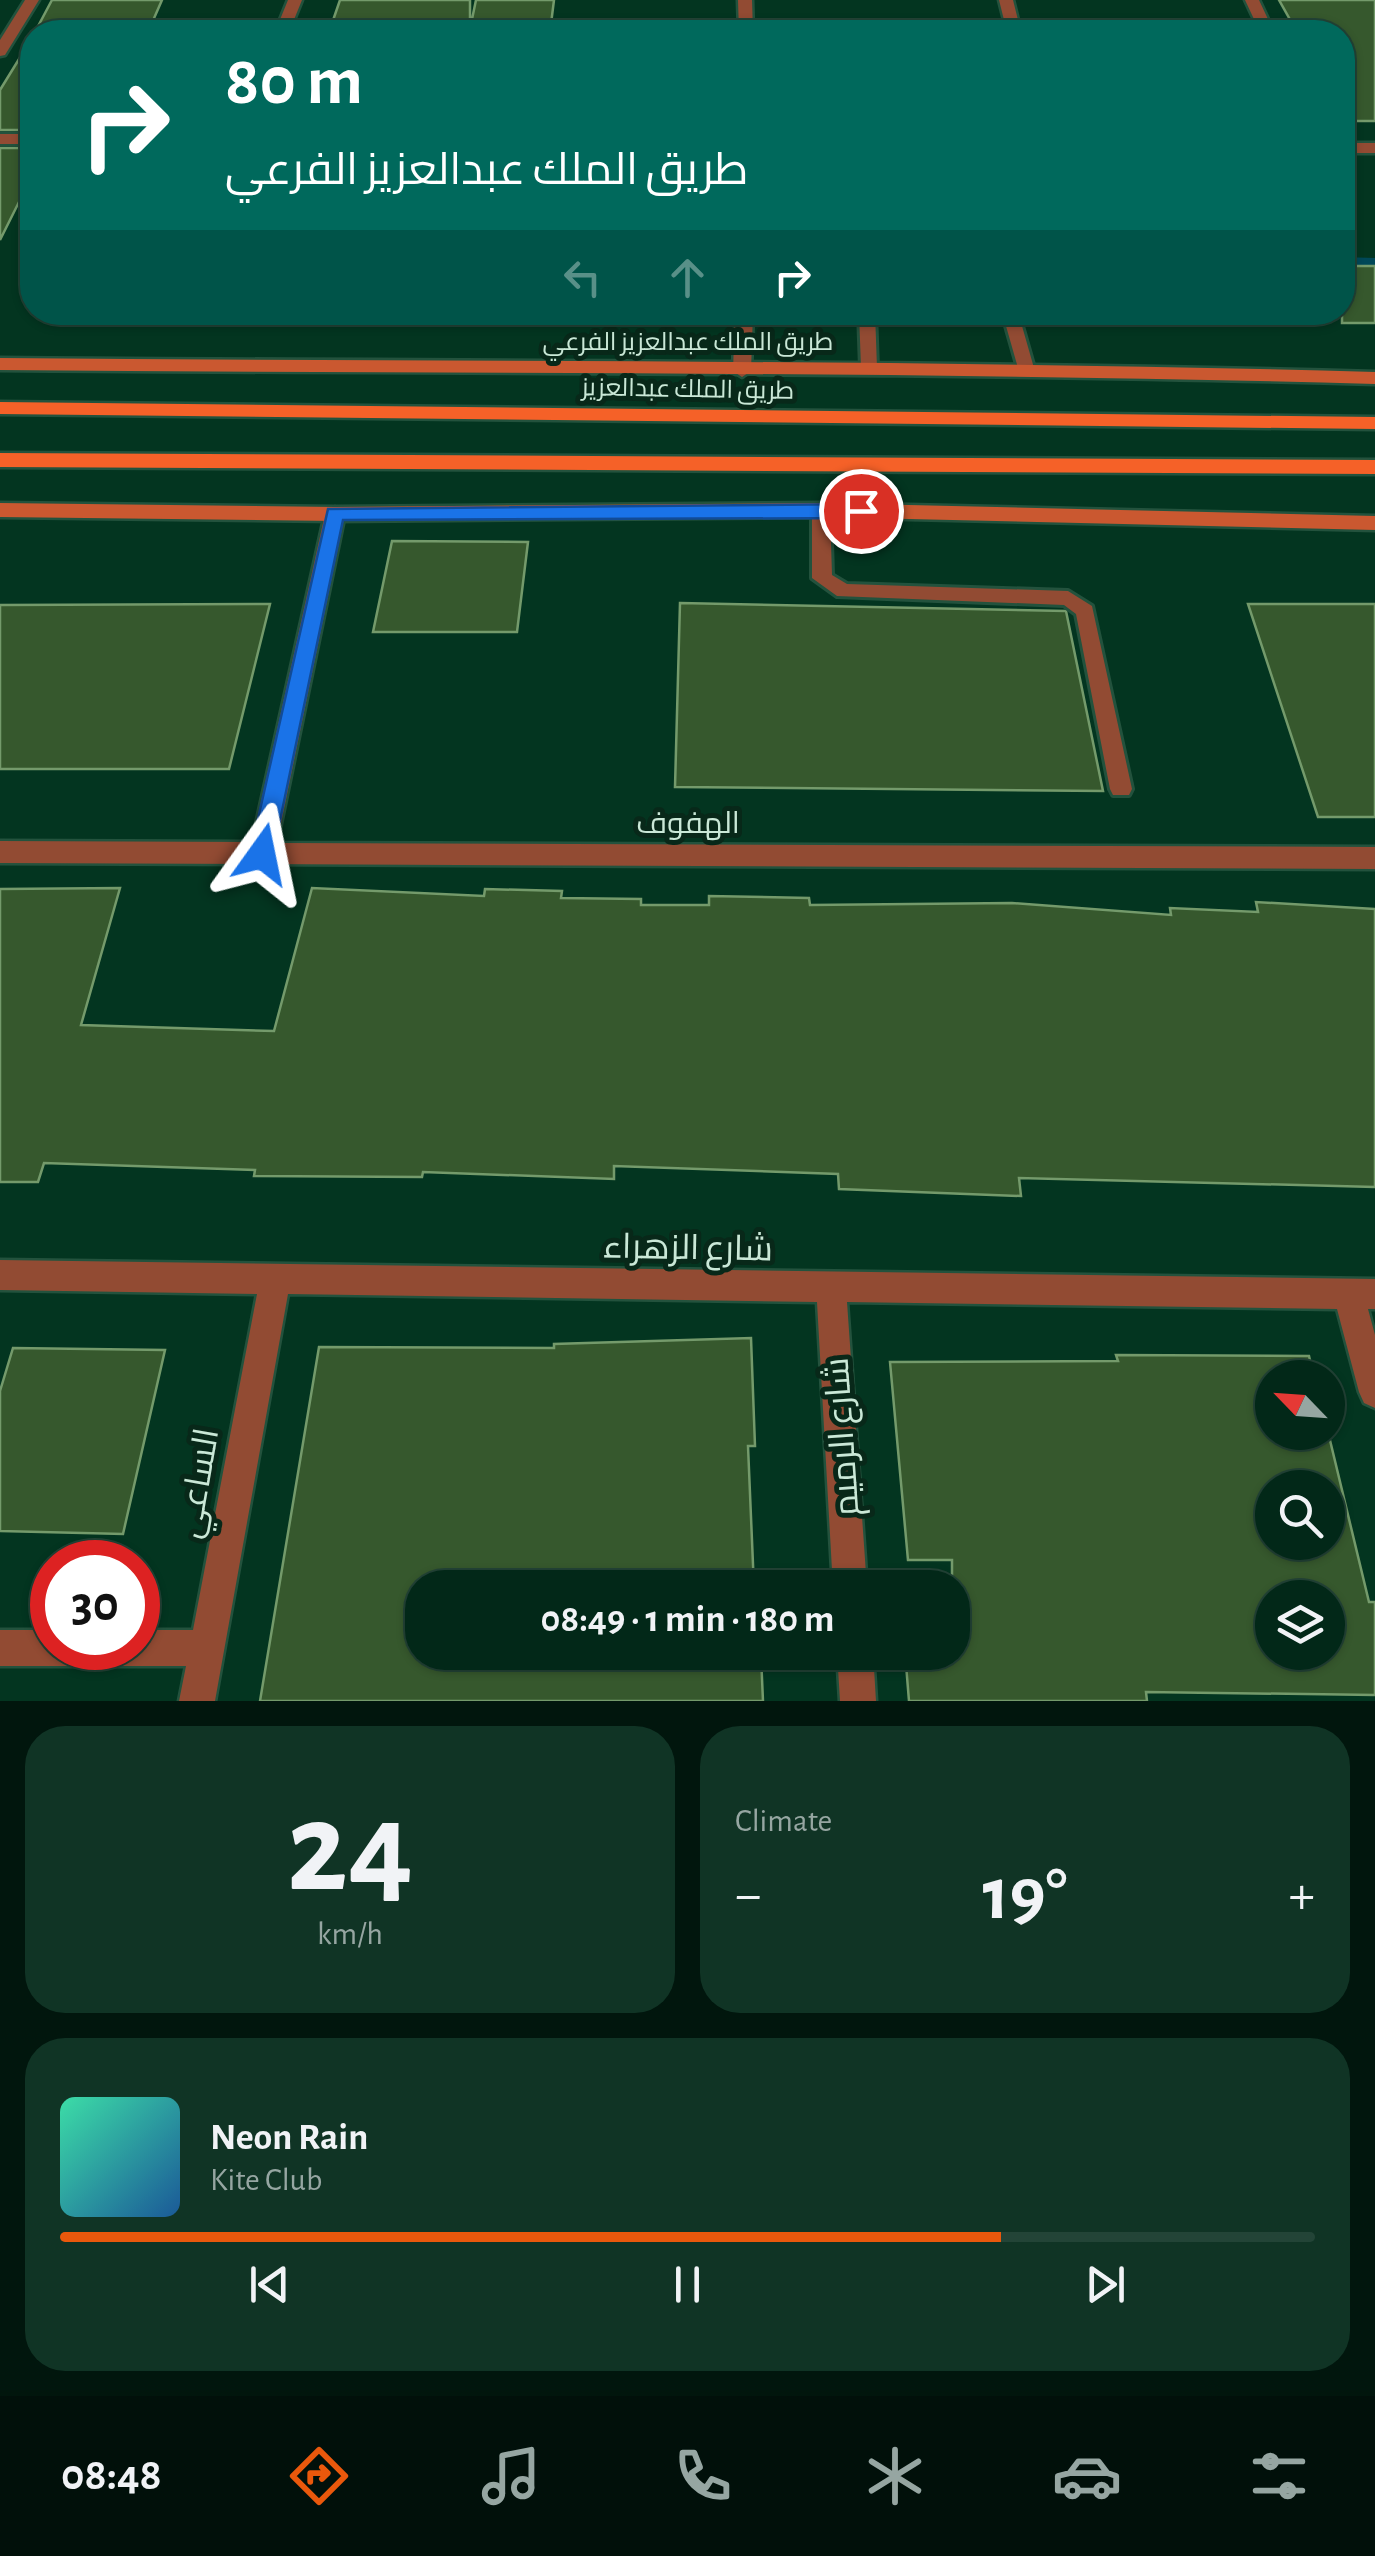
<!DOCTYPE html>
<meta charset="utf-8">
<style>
:root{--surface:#022818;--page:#103425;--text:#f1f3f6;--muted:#96a6a2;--line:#234437;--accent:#ea580c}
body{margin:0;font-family:"Alegreya Sans",Cairo,sans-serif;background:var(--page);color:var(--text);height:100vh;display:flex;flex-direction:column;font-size:38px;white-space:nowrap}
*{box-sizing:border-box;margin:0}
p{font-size:32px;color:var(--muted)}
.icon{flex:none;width:55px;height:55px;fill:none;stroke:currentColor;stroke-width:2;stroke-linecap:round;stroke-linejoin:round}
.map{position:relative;height:1701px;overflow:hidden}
.drawer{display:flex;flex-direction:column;gap:25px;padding:25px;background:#01160d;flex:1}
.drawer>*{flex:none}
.top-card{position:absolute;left:20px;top:20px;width:1335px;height:305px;border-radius:40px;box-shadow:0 2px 8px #0004,0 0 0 2px var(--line);background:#00695c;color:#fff;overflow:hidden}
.needle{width:65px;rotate:295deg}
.buttons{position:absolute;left:1255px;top:1360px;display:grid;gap:20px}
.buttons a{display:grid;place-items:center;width:90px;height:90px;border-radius:50%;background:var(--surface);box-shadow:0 2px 8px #0004,0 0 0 2px var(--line);font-size:50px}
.speed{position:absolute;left:30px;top:1540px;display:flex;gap:20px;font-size:50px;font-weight:700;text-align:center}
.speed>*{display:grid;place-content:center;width:130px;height:130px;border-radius:50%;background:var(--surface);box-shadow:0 2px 8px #0004,0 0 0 2px var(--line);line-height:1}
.speed .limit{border:15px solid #d22;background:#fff;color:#111}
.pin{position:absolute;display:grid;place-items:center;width:85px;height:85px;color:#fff;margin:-42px;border:5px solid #fff;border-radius:50%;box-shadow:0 2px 10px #0007}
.me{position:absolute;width:110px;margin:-55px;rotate:12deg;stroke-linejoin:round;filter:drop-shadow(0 0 8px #0008)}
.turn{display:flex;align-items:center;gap:35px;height:210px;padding:0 40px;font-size:45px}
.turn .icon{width:130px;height:130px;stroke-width:2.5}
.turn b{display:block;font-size:70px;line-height:85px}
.lanes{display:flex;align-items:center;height:95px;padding:0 40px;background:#0003;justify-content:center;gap:50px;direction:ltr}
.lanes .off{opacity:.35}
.big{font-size:75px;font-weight:700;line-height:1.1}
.drawer .card{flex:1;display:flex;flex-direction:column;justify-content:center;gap:15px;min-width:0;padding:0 35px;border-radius:40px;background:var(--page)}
.drawer .dial{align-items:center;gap:0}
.dial b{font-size:130px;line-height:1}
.song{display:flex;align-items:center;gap:30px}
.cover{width:120px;height:120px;border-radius:15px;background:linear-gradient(135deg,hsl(160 70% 55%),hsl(210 70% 35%))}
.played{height:10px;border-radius:5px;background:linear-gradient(90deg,var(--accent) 75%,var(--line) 75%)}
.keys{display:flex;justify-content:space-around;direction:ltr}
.heat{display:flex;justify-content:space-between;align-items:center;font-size:55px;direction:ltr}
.drawer .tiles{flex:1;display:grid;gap:25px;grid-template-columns:1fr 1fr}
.card:last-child{grid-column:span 2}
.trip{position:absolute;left:405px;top:1570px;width:565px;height:100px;border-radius:40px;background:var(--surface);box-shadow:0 2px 8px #0004,0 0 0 2px var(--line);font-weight:700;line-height:100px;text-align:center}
.tabs{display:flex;height:160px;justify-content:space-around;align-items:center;background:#01100a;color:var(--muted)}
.tabs .icon{width:70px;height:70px}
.tabs .selected{color:var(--accent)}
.tabs b{font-size:45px;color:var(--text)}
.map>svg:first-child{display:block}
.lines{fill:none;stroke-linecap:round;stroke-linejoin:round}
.stream{stroke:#004858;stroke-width:8}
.building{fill:#36582d;stroke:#749a6b;stroke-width:2.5;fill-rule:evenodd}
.lane-casing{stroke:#23523d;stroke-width:6}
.street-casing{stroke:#23523d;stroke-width:5}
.secondary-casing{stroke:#23523d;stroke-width:5}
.primary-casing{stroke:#23523d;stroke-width:5}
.lane{fill:#924b33;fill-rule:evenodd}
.street{fill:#924b33;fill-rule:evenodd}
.secondary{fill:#ca5830;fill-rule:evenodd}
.primary{fill:#f56128;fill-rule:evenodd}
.route{fill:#1a73e8;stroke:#114b97;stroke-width:2.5}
.labels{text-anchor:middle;stroke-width:10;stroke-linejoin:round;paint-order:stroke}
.far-street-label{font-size:25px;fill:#cae8d7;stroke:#082819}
.street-label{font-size:30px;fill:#cae8d7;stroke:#082819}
.near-street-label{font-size:35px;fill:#cae8d7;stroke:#082819}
</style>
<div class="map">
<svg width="1375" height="1701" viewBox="0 0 1375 1701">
<rect width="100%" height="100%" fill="#033520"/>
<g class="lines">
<!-- stream -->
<path class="stream" d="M1342,261L1375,262"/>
</g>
<!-- building -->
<path class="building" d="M52,0H162L148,32H35Z
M340,0H470V29L476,0H554L550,32H329Z
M1279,0H1375V121H1342V32H1297Z
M32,38V130H0V90Z
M0,148H32V176L0,240Z
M1342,266H1375V323H1342Z
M392,541L528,542L517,632H373Z
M680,603L1066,611L1103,791L675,787Z
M270,604L229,769H0V605Z
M1248,604H1375V817H1318Z
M120,888L81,1025L274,1031L312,888L484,896L485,889L562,891L561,898L641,899V905H709V896L809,898L810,905L1012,903L1171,915L1170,908L1258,912L1256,902L1375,909V1187L1019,1178L1021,1196L839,1189L838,1174L614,1166V1179L423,1172L422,1177L254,1176L255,1170L44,1163L38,1182H0V889Z
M751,1338L755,1446H748L754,1588H422V1652H514L513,1659L761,1656L763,1701H260L319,1347L554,1348V1344Z
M13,1348L165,1350L123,1534L0,1531V1391Z
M1116,1355L1309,1356L1314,1378H1272V1432H1328L1369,1602H1375V1695L1146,1692L1147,1701H909L905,1652H952V1560H908L890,1362L1118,1361ZM1272,1488H1328V1542H1272ZM1272,1598H1328V1652H1272Z"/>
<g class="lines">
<defs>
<path id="lane" d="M859,312H875L877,368L869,373L861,368Z
M1002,312H1018L1034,368L1032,372H1020L1018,368Z
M821,504L830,510L832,575L847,584L1068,591L1092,606L1132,789L1129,795H1113L1110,789L1076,614L1064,605L837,596L812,578V510Z"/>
<path id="street" d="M25,0H39L5,55L0,56V40Z
M288,0H302L289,32H275Z
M738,0H752L753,32H739Z
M999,0H1013L1021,32H1007Z
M1245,0H1259L1274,32H1260Z
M0,134H32V144H0Z
M1342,143H1375V153H1342Z
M735,312H753L751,371L742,377L733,371Z
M335,507L345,514L277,843L1375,847V869L0,863V841L252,842L325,514Z
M0,1260L1375,1279V1309H1368L1375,1335V1408L1364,1403L1359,1392L1337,1309L847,1302L867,1588H833L817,1302L288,1294L215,1701H179L186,1666H0V1630H52V1648H138V1630H193L257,1294L0,1290Z
M837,1652H873L876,1701H840Z"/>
<path id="secondary" d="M0,358C458,362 917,359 1375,372V384C917,371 458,374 0,370Z
M0,503L335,507L821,503L1375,516V530L821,517L335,521L0,517Z"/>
<path id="primary" d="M0,402L1375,417V429L0,414Z
M0,453L1375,460V474L0,467Z"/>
</defs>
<!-- lane casing -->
<use href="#lane" class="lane-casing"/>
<!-- street casing -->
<use href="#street" class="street-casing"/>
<!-- secondary casing -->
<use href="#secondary" class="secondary-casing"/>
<!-- primary casing -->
<use href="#primary" class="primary-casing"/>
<!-- lane -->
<use href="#lane" class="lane"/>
<!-- street -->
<use href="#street" class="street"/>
<!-- secondary -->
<use href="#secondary" class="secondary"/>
<!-- primary -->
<use href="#primary" class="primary"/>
</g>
<!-- route -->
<path class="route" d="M861,504L870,511L861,518L343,520L273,854L270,861H254L250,854L328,509Z"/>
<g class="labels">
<!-- far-street labels -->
<g class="far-street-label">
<text x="688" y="350">طريق الملك عبدالعزيز الفرعي</text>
<text transform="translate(688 388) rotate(1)" y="9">طريق الملك عبدالعزيز</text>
</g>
<!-- street labels -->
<g class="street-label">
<text x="688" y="833">الهفوف</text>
</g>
<!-- near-street labels -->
<g class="near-street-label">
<text transform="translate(688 1247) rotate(1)" y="12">شارع الزهراء</text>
<text transform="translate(841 1437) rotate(-94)" y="12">شارع الرميم</text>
<text transform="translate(197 1483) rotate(-80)" y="12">الساعي</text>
</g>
</g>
</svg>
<div class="buttons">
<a><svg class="needle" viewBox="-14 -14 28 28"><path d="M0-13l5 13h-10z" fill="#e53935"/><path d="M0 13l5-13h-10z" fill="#96a6a2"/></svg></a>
<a><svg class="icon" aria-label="search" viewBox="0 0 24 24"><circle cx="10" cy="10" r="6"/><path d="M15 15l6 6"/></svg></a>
<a><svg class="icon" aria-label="layers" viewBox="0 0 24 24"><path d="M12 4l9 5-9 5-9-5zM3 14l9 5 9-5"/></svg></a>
</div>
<div class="speed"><div class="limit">30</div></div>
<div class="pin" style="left:861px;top:511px;background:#d93025"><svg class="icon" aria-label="arrive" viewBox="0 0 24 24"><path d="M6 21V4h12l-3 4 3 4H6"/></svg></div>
<svg class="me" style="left:262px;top:854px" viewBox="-20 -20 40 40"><path d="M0-17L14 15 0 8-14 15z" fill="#1a73e8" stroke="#fff" stroke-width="4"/></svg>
<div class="trip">08:49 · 1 min · 180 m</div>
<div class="top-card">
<div class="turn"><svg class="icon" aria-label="right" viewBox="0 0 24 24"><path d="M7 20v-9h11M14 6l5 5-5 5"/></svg><div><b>80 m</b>طريق الملك عبدالعزيز الفرعي</div></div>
<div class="lanes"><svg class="icon off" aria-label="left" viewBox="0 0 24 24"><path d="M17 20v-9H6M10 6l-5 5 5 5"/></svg><svg class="icon off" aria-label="ahead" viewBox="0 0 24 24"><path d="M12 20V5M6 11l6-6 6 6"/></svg><svg class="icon" aria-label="right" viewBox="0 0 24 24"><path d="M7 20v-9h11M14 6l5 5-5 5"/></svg></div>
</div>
</div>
<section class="drawer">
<div class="tiles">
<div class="card dial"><b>24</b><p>km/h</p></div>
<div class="card"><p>Climate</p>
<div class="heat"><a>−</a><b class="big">19°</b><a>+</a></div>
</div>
<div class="card">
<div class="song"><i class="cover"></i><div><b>Neon Rain</b><p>Kite Club</p></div></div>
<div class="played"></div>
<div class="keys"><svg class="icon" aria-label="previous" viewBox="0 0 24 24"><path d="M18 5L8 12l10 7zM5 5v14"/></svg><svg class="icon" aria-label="pause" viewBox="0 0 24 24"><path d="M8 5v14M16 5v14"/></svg><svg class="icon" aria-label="next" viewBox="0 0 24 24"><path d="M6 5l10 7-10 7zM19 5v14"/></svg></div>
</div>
</div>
</section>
<nav class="tabs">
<b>08:48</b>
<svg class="icon selected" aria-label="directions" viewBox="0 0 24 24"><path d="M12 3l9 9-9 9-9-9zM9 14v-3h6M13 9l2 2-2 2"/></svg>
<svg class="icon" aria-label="music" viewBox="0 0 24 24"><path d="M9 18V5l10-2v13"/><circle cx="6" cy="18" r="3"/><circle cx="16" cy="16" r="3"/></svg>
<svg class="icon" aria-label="phone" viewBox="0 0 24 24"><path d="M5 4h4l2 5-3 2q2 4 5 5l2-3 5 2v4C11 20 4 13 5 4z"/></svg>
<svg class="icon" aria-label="climate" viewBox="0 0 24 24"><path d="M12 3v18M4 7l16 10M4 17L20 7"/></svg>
<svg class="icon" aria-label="car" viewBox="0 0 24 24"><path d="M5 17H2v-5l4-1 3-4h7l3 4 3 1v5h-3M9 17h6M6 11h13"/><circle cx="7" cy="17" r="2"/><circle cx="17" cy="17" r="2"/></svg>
<svg class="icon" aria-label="filters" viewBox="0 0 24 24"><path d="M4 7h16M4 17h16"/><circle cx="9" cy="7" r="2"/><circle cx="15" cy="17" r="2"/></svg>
</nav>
